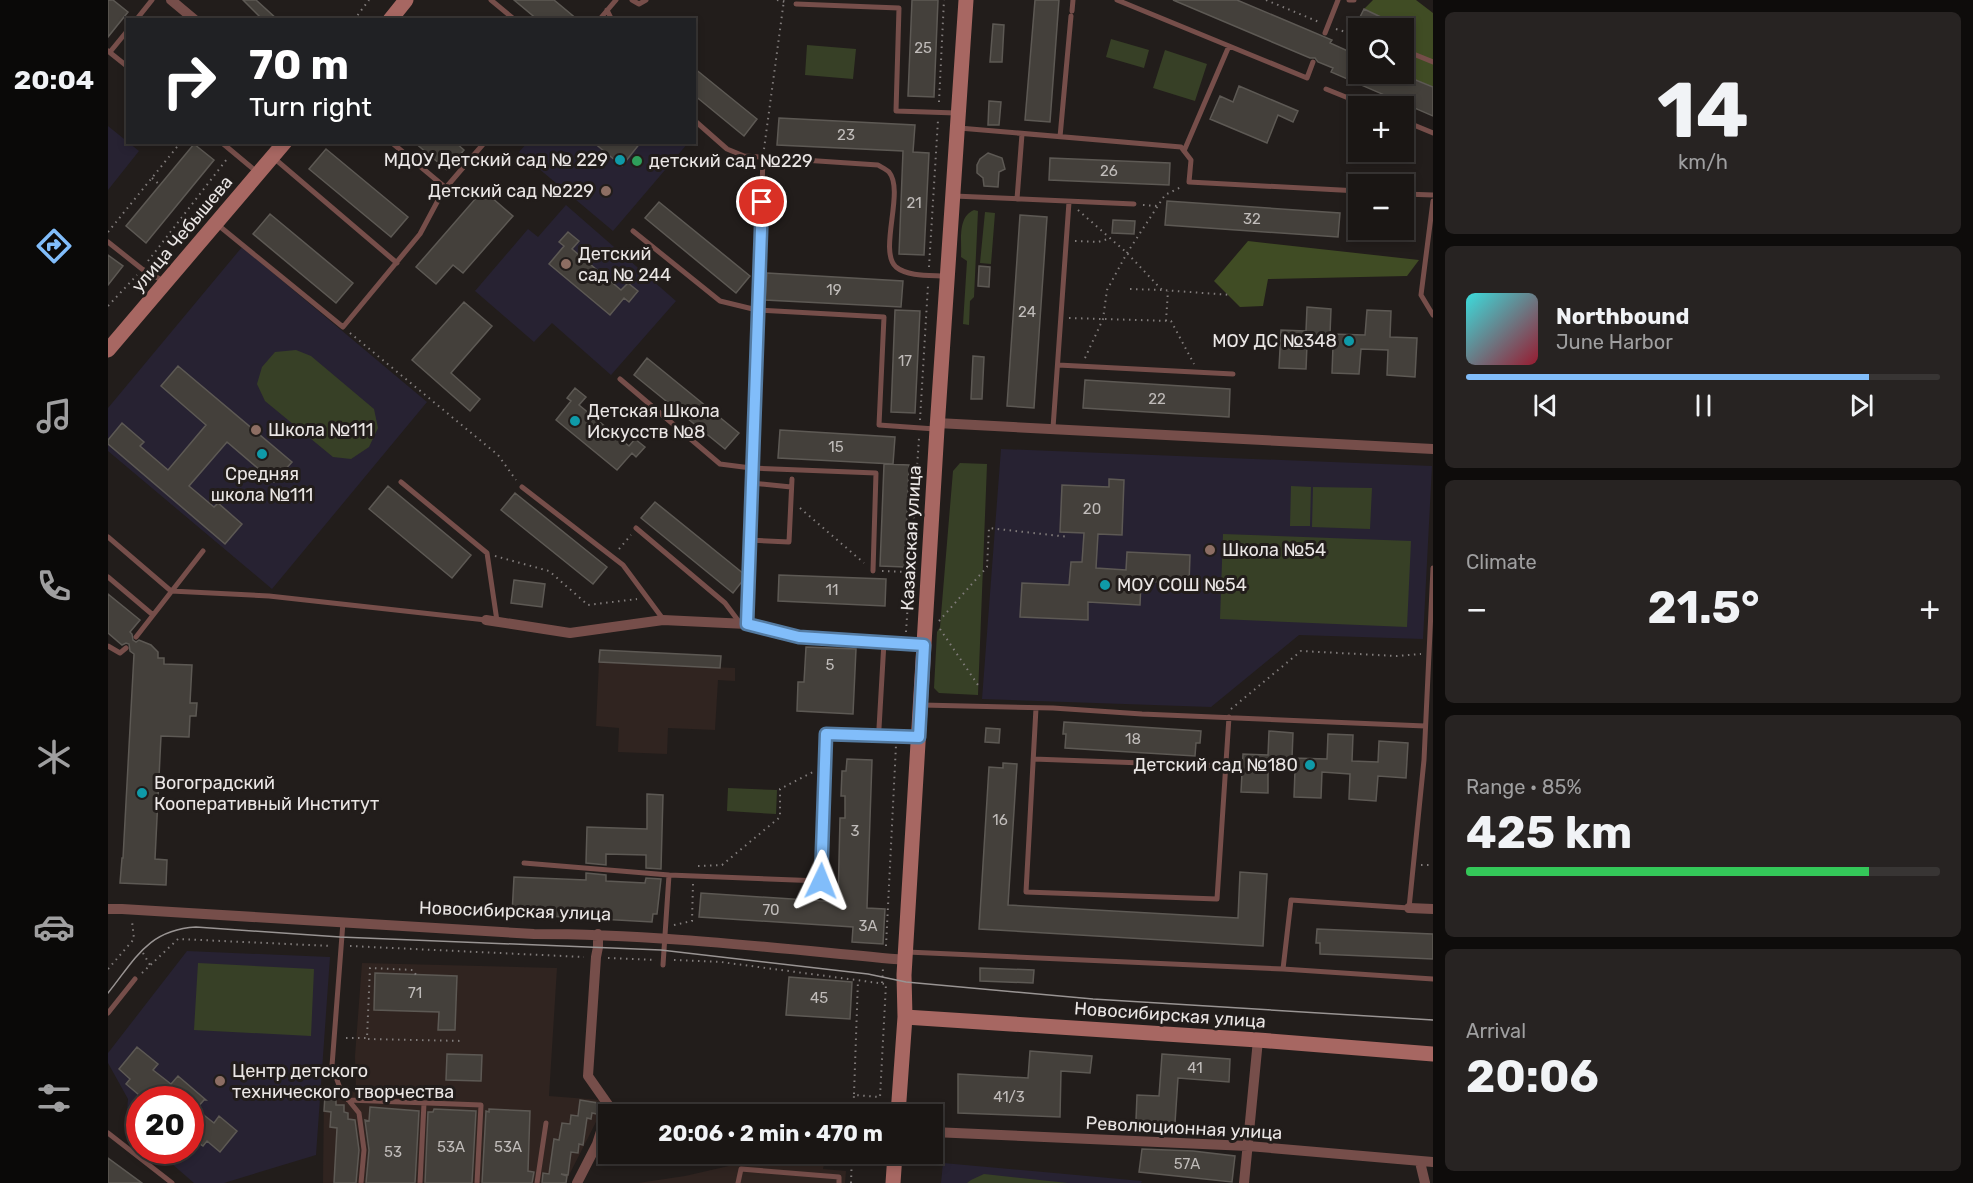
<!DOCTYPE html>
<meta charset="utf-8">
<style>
:root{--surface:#1a1614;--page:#272322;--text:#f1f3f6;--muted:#9f9fa0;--line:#383534;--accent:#81bdfa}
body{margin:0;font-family:Rubik,sans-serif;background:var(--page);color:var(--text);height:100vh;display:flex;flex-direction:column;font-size:22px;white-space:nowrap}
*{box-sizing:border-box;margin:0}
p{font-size:20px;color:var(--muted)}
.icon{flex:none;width:33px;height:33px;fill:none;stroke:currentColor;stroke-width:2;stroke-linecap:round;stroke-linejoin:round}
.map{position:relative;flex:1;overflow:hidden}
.sheet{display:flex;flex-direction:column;gap:12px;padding:12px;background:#0e0c0b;width:540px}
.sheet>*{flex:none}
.top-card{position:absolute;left:18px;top:18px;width:570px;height:126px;border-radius:0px;box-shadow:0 3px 9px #0003,0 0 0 2px var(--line);background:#202124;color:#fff;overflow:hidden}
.tools{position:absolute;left:1240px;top:18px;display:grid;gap:12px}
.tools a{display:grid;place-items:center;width:66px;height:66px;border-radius:0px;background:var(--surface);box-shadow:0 3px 9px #0003,0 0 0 2px var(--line);font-size:30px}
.speed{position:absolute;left:18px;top:1086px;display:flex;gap:12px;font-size:30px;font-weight:700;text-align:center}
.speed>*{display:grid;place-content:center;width:78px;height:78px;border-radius:50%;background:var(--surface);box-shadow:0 3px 9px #0003,0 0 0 2px var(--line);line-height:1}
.speed .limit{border:9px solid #d22;background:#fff;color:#111}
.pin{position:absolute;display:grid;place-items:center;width:51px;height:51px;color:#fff;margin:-26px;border:3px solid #fff;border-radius:50%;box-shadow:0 2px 6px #0007}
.me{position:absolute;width:66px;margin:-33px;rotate:2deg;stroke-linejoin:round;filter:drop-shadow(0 0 4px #0008)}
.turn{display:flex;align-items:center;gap:21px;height:126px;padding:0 24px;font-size:27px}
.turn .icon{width:78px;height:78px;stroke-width:2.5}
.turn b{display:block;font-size:42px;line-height:51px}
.big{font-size:45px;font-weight:700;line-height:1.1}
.sheet .widget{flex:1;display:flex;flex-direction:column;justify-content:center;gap:9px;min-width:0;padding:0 21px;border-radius:9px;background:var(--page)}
.sheet .dial{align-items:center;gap:0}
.dial b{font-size:78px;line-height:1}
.song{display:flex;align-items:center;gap:18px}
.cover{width:72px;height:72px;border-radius:9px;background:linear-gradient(135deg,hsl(180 70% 55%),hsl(350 70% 35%))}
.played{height:6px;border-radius:3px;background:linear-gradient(90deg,var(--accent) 85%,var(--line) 85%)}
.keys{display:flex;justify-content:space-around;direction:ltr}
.heat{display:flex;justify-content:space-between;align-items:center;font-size:33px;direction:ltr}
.charge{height:9px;border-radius:4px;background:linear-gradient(90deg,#34c759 85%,var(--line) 0)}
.trip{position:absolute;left:490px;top:1104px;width:345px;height:60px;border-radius:0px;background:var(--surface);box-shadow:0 3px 9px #0003,0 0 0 2px var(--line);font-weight:700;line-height:60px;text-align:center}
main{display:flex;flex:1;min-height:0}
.menu{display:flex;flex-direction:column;width:108px;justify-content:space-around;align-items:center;background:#0a0908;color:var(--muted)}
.menu .icon{width:42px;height:42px}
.menu .selected{color:var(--accent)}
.menu b{font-size:27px;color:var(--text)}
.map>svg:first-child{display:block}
.commercial{fill:#272232}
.built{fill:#302420}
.green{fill:#374026}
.forest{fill:#404c24}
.building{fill:#44403b;stroke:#5d5954;stroke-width:1.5}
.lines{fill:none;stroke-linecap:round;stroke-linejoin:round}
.path{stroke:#817c7b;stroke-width:2;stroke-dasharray:1.5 4.5;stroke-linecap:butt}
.lane{stroke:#764e4a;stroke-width:5}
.street{stroke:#764e4a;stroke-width:10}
.secondary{stroke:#a76762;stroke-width:15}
.tram{stroke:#999493;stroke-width:1.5}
.route-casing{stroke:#547ba2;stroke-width:15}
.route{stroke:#81bdfa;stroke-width:10}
.culture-dot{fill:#0f9aa8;stroke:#221d1b;stroke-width:2}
.leisure-dot{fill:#2e9e5b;stroke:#221d1b;stroke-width:2}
.education-dot{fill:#8d6e63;stroke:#221d1b;stroke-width:2}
.labels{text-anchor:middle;stroke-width:6;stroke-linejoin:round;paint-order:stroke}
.number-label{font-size:15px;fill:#c0bcba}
.poi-label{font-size:18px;fill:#eae6e5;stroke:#221d1b;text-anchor:start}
.street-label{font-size:18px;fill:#eae6e5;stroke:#221d1b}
</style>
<main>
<nav class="menu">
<b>20:04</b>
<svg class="icon selected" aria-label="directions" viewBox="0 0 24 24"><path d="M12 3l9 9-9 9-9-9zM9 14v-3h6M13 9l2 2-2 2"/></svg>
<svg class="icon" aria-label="music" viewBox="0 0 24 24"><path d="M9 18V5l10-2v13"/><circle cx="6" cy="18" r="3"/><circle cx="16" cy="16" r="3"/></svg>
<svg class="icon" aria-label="phone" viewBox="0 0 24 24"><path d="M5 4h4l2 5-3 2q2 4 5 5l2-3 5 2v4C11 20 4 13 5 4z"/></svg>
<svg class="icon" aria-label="climate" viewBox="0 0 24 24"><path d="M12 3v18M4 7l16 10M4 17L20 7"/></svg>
<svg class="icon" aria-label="car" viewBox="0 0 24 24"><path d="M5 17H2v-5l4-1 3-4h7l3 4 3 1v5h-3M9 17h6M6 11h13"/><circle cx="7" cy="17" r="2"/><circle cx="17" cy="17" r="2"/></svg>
<svg class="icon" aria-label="filters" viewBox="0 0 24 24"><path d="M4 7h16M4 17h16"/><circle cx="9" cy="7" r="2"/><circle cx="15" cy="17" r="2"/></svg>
</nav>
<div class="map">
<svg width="1325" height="1183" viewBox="0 0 1325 1183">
<rect width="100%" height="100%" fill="#221d1b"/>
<!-- commercial -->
<path class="commercial" d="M0,126L31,151L0,190Z
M419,143H580L505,231L411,152Z
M458,205L568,301L503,375L444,323L426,342L367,291L420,229L430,237Z
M134,247L319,402L164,589L0,451V408Z
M893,449L1324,466L1315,639L1191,635L1103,707L874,699Z
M79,951L222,957L208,1155L116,1183H86L49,1151L82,1150V1100H32L31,1135L18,1123L20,1099L0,1063V1053Z
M835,1163L1034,1181L1033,1183H833Z"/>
<!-- built -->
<path class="built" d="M491,662L627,668V681L610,680L607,730L560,728L559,754L510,752L511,728L488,726Z
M254,963L449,968L441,1096L493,1100L488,1122L457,1183H215L216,1090L248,1091L247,1056Z
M635,1154H718L715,1169L738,1171L737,1183H530L577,1176L634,1163Z"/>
<!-- green -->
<path class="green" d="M1003,39L1041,50L1036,68L998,57Z
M699,45L748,49L745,79L697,75Z
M1057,50L1099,64L1087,101L1045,88Z
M866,210L870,211L866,297L862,301L861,325L855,324L859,261L853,257C854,241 849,217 866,210Z
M877,212L887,213L883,264L872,263Z
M188,350L203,356L266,409L270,428L261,447L243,459L225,457L157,401L149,384L154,367L167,352Z
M852,463L879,464L870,695L831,693L826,688L829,632L832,627L845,471Z
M1183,486L1203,487L1202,526H1182Z
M1205,487L1264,488L1262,529L1204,527Z
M1115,534L1303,541L1299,627L1112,619Z
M620,788L669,790L668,814L619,811Z
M90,963L206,969L203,1036L86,1030Z
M876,1174L960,1183H859L863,1180Z"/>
<!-- forest -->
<path class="forest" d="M1265,0H1308L1325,13V87L1293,74H1296V28H1279L1282,22L1256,9Z
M1140,241L1311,260L1299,276L1160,279L1155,306L1132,307L1106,281Z"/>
<!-- building -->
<path class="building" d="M0,0H5L20,12L0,37Z
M135,0H148L170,20H155Z
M406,0H446L470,20H430Z
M804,0H830L826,97L800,96Z
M927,0H951L942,122L917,120Z
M1065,0H1129L1224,40L1222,43L1251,56V74H1293L1325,87V116L1223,72L1225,68L1210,62L1207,58H1202Z
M1256,9L1296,28H1257L1248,25Z
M885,24L896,25L894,62H882Z
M586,68L649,119L636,136L586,95Z
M1131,86L1190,111L1185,122L1170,115L1159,143L1102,119L1112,96L1125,102Z
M881,101L893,102L891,125H880Z
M671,118L807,125L805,152L821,153L816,255L791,254L795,151L669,145Z
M306,142H347L356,150L339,170Z
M485,142H533L514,166Z
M86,144L106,160L38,243L18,226Z
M218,149L300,217L283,237L201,169Z
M880,153L894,158L897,169L891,172L890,187L876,186L875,178L869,173V165L872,159Z
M942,158L1062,163L1061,185L941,180Z
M375,190L405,216L355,273L345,265L328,284L308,267Z
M1059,201L1232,213L1230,237L1057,225Z
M551,202L642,276L628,293L537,218Z
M162,214L245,283L228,303L145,234Z
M912,215L939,217L926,408L899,406Z
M1005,220L1027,221L1026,234L1004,233Z
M460,232L471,241L464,249L513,290L520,283L530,291L521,302L516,298L502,315L441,264L456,246L451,242Z
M0,255L15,266L0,285Z
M871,266L882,267L881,287L870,286Z
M659,273L795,281L793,307L657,300Z
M356,302L384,326L343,373L372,399L362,411L304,360Z
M1199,307L1223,309L1222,334L1257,335L1259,310L1283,311L1282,337L1309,338L1307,377L1279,375L1280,350L1253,349L1251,374L1224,373L1225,346L1199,345L1198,369L1171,368L1173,330L1198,331Z
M787,310L812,311L807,413L783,412Z
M865,356L876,357L874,399H863Z
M539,358L631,433L617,449L526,375Z
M70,366L184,462L166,482L119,442L81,486L106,507L110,503L134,524L117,544L0,444V440L14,423L36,442L32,446L60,470L98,425L53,386Z
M977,380L1122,389L1121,417L975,408Z
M467,388L478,397L471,405L521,446L527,439L537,447L528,457L524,453L509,470L448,420L463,401L459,398Z
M672,430L787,437L785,464L670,458Z
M776,464L801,465L797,567L772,566Z
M1001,479L1016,480L1014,535L990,534L988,568L1018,570L1019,552L1082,555L1081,584L1033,581L1032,605L980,602V620L912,617L914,583L961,585L963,562H974L976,533L952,532L954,485L1001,487Z
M280,486L363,555L344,578L261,509Z
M407,493L499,567L485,584L393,510Z
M547,502L636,574V579L625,593L533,518Z
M671,575L778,579L777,606L670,601Z
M406,580L437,584L434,607L403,603Z
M0,594L32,620L22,632L24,634L25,640L28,642L31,640L43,645L50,652V658H56V664L84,665L82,703H89L88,716H82L81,737L53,736L47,859L59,860L58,885L12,883L14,858H15L26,654L22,651L21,644L18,643L14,645L0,633Z
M698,647L748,649L745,714L689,711L690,682H696Z
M492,650L613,656L612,668L491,662Z
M956,722L1093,731L1092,743H1088L1087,756L957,748L958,734H955Z
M878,728L892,729L891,743L877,742Z
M1161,731L1185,733L1184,758L1219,759L1220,734L1245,735L1244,761L1270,762L1271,741L1300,743L1298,778L1270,776L1268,801L1241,799L1242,774L1214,772L1213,798L1186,797L1187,770L1160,769V793L1133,792L1135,754L1160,755Z
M739,759L764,760L759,908L777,909L775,944L744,942L745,927L591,917L593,893L730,902L732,818H737V796H733L734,771H738Z
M895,763L909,764L900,905L1130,918L1132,872L1159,874L1155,946L871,929L881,767L895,768Z
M539,794L555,795L553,869L538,868V855L498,854V865L478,863L479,827L539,829Z
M478,873L498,875V881L537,883L538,878L553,879L549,914H545L544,922L404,914L406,877L478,880Z
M1209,929L1325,934V959L1212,954V943H1208Z
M872,968L926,970L925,983L872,981Z
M267,973L349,976L347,1030H330L331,1012L266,1010Z
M681,977L744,982L742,1019L678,1015Z
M29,1047L50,1064L45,1070L63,1084L70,1076L98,1100H96L88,1109L106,1123L111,1116L129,1131L112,1152L99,1141L95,1146L82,1137V1100H37L18,1084L22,1079L11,1069Z
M922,1051L984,1056L982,1073L953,1071L952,1117L850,1113V1074L920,1078Z
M339,1054L374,1055L373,1081L338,1080Z
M1054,1054L1122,1059L1121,1082L1070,1078L1067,1123L1028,1120L1029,1095L1051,1096Z
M217,1095L228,1096V1105H236V1112L240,1113V1119L247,1120L251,1150L248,1183H226L229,1128L222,1127L223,1112L216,1111Z
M472,1100L490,1103L489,1114L484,1113L483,1119L479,1118L475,1145L471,1144L470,1153L463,1152L460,1175L453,1174L459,1176L458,1183H434L435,1173L441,1174L446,1139L451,1140L454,1123L462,1124L463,1115L470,1116Z
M262,1107L311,1111L307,1183H258L261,1150L257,1120L261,1121Z
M326,1109L368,1111L364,1183H317L320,1112H325Z
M381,1109L422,1111L420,1171L426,1172L424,1183H374L378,1111L381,1112Z
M1034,1149L1085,1151L1127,1156L1124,1182L1031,1172Z
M0,1158L34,1183H0Z"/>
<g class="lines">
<!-- path -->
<path class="path" d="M669,0L677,2
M1158,0L1211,22
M246,20L261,0
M1228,29L1251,36
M831,102L836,0
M656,149L676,0
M44,178L52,185
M1035,205L1050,206
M970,210L1019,253L1054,290L1123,295
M0,232L73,142
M967,241L990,242L1000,239
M40,261L119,159
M821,267L830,120
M1022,289L1054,290
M0,306L29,275
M961,318L1063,321L1086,364
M1058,321L1060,291
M242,333L390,455L408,480
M977,358L995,319L999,290L1019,253L1057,195L1073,187
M812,420L820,285
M692,508L756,563
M511,549L523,535
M387,556L441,571L480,605L529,599
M774,571L801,572
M831,621L879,567L881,528L961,537
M832,629L872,688
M798,632L811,438
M1123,709L1193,651L1288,656L1313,654
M1313,865H1325
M590,866L614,865L672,817V789L707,771
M566,925L584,921L585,884
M242,946L476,957
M778,946L788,745
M35,953L42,965
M500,958L548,960
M566,960L613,962L778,984L772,1097L746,1095L745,1114
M0,969L26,939L24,921
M34,973L70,939L224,946
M774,983L775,968
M238,1038H259L262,968L305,970L308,975
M260,1039L356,1041
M746,1094L750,980
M743,1183L744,1154"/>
<!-- lane -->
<path class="lane" d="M383,0L407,20
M524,0L531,4L538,0
M1009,0L1199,78L1205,62
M1241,0H1246
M688,4L791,8L788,111L848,113
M499,10L504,20
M964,11L965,0
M28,20L44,0
M491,20L508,0
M1217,33L1230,0
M0,51L20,67
M1298,51L1325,62
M2,52L20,30
M1218,89L1260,106
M586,120L619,149L636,156L770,165C773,167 778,169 781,172C797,191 770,251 788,267C800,277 824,275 838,276
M1296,121L1325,133
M851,128L1073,147L1083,160L1081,182L1251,191
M952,137L963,16
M113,142L150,173
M283,142L338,188
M1076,151L1121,46
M167,159L289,263
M1296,194L1325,195
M846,196L1026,204
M909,199L914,134
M1325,201L1313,295L1325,315
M110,225L235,327L312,234L335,191L377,142
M525,231L612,301L649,310L776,317L771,425L827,429
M0,242L34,269L57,282
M950,365L1125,374
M512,379L612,464L643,468L768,473L765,571
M945,428L961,202
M293,482L379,553L389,621
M643,483L683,487
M414,487L515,565L555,619
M528,528L617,603L632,623
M0,537L63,591L161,596L378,620
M641,540L681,542L684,479
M0,577L45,615
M639,624L655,158
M28,637L95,551
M0,646L12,653L18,648
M814,705L945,708L1034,714L1317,726
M928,708L918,892L1109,899L1121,717
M771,728L776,642
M925,759L1117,766
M416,863L561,875
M235,922L224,1066L233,1091L251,1113L256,1150L253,1183
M799,952L1175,969L1325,979
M555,965L561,875L713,881L718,734L809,737
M1175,969L1183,900L1301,908L1316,760L1325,568
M0,1013L27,979
M240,1100L373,1105L369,1183
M0,1133L64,1183
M312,1183L316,1103
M429,1183L438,1123
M630,1183L633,1169L731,1177V1183"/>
<!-- street -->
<path class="street" d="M63,0L87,20
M829,423L1325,449
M378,620L462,633L555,620L639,624L691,637L816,645
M1301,908L1325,909
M0,909H14L426,934C551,934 674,949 797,960
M825,1132L1140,1146L1325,1162
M1312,1162L1317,1183
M469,1183L489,1144L501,1106L480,1076L488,957L490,947V934
M1136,1183L1150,1040"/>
<!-- secondary -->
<path class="secondary" d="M282,20L298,0
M0,350L177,142
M797,1017L1150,1040L1325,1054
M790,1114L797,1017L796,975L829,429L858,0
M785,1183L787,1154"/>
<!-- tram -->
<path class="tram" d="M0,993C28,958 40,930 88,927L232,937L553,950L760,974L798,982L985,999L1325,1020"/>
</g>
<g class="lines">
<defs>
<path id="route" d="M654,202L639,624L691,637L816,645L811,737L718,734L713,881"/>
</defs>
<!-- route casing -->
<use href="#route" class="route-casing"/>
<!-- route -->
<use href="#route" class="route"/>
</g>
<!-- markers -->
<g class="culture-dot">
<circle cx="512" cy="160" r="6"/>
<circle cx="1241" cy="341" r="6"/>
<circle cx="467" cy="421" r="6"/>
<circle cx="154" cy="454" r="6"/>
<circle cx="997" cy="585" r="6"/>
<circle cx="1202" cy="765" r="6"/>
<circle cx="34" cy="793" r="6"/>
</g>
<circle class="leisure-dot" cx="529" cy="161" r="6"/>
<g class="education-dot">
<circle cx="498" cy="191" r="6"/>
<circle cx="458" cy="264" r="6"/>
<circle cx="148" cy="430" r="6"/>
<circle cx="1102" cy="550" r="6"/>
<circle cx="112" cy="1081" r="6"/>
</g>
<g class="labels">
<!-- number labels -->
<g class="number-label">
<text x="815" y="53">25</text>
<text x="738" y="140">23</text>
<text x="1001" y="176">26</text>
<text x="806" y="208">21</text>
<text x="1144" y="224">32</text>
<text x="726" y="295">19</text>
<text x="919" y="317">24</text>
<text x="797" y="366">17</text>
<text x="1049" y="404">22</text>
<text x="728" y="452">15</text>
<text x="984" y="514">20</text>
<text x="724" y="595">11</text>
<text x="722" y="670">5</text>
<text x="1025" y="744">18</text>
<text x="892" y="825">16</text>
<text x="747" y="836">3</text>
<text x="663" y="915">70</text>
<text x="760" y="931">3А</text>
<text x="307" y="998">71</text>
<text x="711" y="1003">45</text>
<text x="1087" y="1073">41</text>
<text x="901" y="1102">41/3</text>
<text x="343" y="1152">53А</text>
<text x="400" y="1152">53А</text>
<text x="285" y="1157">53</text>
<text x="1079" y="1169">57А</text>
</g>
<!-- poi labels -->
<g class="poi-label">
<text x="500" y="166" text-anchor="end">МДОУ Детский сад № 229</text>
<text x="541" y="167">детский сад №229</text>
<text x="486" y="197" text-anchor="end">Детский сад №229</text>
<text x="470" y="260">Детский<tspan x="470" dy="21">сад № 244</tspan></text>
<text x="1229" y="347" text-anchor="end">МОУ ДС №348</text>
<text x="479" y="417">Детская Школа<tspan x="479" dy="21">Искусств №8</tspan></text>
<text x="160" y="436">Школа №111</text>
<text x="154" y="480" text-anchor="middle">Средняя<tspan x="154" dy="21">школа №111</tspan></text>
<text x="1114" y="556">Школа №54</text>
<text x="1009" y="591">МОУ СОШ №54</text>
<text x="1190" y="771" text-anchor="end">Детский сад №180</text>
<text x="46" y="789">Вогоградский<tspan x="46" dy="21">Кооперативный Институт</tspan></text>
<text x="124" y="1077">Центр детского<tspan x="124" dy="21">технического творчества</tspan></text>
</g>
<!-- street labels -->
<g class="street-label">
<text transform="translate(74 234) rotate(-50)" y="6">улица Чебышева</text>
<text transform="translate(803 538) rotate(-87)" y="6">Казахская улица</text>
<text transform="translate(407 911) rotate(2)" y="6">Новосибирская улица</text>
<text transform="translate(1062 1015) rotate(4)" y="6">Новосибирская улица</text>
<text transform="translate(1076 1128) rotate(3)" y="6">Революционная улица</text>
</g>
</g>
</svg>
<div class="tools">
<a><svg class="icon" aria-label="search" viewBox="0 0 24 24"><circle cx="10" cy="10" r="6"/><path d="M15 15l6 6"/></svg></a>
<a>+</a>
<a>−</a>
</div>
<div class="speed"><div class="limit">20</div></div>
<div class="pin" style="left:654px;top:202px;background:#d93025"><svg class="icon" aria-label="arrive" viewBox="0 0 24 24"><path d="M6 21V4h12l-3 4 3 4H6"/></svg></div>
<svg class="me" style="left:713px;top:881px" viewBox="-20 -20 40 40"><path d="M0-17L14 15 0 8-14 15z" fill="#81bdfa" stroke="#fff" stroke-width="4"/></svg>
<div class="trip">20:06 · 2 min · 470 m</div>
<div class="top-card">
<div class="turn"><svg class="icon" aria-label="right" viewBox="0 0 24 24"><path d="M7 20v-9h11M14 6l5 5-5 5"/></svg><div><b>70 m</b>Turn right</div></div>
</div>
</div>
<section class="sheet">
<div class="widget dial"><b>14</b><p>km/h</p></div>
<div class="widget">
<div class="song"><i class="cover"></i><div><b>Northbound</b><p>June Harbor</p></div></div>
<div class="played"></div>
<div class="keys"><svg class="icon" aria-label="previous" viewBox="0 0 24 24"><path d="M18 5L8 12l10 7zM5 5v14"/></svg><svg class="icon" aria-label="pause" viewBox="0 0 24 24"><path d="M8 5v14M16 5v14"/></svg><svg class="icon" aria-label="next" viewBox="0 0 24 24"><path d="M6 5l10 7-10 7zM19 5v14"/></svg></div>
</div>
<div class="widget"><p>Climate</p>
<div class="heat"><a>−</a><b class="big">21.5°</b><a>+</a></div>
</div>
<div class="widget"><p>Range · 85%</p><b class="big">425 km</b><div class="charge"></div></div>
<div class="widget"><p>Arrival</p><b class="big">20:06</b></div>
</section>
</main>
